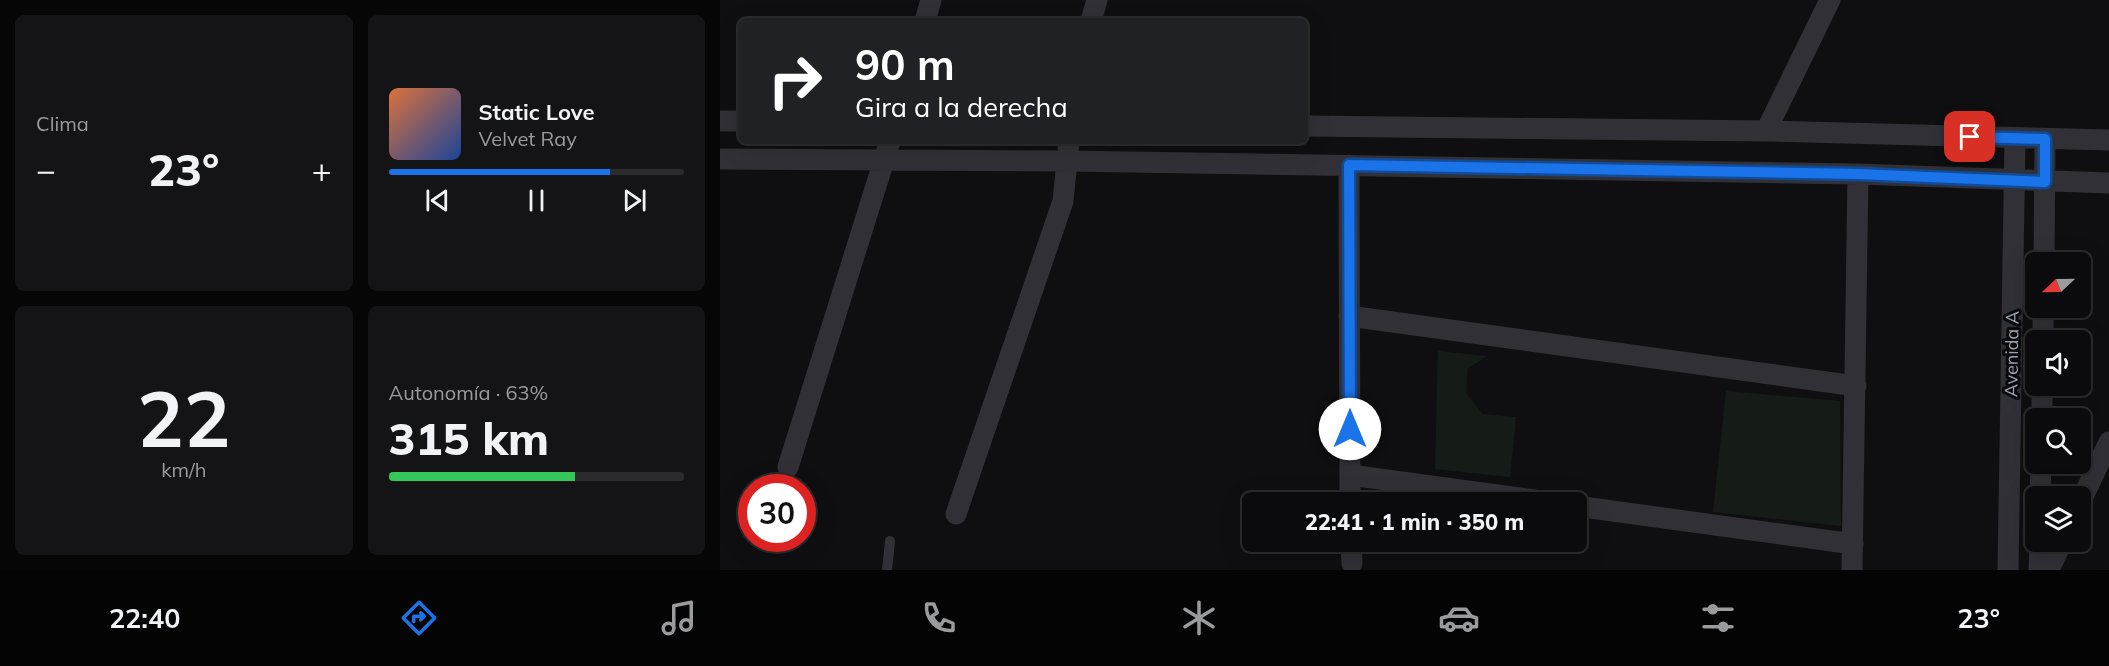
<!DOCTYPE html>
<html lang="es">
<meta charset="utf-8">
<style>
:root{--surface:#0b0b0d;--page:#141416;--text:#f1f3f6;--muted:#9a9b9d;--line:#2b2b2e;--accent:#1a73e8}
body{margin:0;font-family:Mulish,sans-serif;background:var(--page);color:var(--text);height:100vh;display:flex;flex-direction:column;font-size:22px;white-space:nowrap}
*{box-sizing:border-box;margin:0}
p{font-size:20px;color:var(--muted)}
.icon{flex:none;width:33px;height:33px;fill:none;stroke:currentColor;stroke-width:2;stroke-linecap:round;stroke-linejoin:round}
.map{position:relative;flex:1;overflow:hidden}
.panel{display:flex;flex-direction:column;gap:15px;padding:15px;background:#060607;width:720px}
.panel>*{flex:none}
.guide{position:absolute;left:18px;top:18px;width:570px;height:126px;border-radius:9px;box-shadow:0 6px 24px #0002,0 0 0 2px var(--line);background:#202124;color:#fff;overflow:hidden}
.needle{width:39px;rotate:248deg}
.tools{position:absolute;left:1305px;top:252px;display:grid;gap:12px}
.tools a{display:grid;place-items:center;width:66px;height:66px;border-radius:9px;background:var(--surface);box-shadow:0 6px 24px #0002,0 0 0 2px var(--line);font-size:30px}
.speed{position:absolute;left:18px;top:474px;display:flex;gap:12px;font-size:30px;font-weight:700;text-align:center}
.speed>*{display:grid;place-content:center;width:78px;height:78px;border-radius:50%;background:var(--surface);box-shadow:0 6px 24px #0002,0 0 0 2px var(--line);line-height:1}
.speed .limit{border:9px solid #d22;background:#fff;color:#111}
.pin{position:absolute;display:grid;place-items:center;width:51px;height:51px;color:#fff;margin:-26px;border-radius:12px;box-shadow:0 3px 9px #0006}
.me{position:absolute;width:66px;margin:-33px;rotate:0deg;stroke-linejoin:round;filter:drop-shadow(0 0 4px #0008)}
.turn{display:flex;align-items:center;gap:21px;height:126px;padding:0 18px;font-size:27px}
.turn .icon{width:78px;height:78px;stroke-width:2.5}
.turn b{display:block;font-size:42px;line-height:51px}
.big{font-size:45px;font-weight:800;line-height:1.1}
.panel .widget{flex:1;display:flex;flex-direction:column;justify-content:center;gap:9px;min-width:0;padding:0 21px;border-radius:9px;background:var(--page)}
.panel .dial{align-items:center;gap:0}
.dial b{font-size:78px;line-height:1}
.song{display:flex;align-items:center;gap:18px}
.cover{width:72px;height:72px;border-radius:9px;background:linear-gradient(135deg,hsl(20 70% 55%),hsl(220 70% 35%))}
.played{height:6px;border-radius:3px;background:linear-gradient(90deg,var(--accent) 75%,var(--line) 75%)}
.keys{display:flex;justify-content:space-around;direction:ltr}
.heat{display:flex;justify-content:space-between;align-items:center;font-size:33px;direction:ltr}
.charge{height:9px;border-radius:4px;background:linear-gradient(90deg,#34c759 63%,var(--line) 0)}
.panel .tiles{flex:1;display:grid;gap:15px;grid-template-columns:repeat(2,1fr)}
.trip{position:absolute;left:522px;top:492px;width:345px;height:60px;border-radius:9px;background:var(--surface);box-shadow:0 6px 24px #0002,0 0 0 2px var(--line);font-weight:800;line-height:60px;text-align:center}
.tab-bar{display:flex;height:96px;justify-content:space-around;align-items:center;background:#040405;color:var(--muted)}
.tab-bar .icon{width:42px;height:42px}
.tab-bar .current{color:var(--accent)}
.tab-bar b{font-size:27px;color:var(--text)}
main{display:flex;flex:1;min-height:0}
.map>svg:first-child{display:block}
.green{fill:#151c17}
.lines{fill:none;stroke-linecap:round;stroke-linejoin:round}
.service{stroke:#303036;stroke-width:10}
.minor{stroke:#303036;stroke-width:21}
.route-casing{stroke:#114b97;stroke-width:15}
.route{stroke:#1a73e8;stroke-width:10}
.labels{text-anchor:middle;stroke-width:6;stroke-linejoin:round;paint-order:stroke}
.street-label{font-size:18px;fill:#9ea3b3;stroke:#0a0a0c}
</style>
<main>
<section class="panel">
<div class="tiles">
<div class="widget"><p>Clima</p>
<div class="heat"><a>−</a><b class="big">23°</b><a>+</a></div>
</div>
<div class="widget">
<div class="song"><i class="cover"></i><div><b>Static Love</b><p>Velvet Ray</p></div></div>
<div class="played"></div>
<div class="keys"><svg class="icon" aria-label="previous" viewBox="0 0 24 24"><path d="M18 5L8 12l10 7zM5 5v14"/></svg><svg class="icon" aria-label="pause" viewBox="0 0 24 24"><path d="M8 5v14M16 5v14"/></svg><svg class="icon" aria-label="next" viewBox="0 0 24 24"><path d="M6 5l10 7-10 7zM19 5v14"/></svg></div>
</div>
<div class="widget dial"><b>22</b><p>km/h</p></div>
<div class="widget"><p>Autonomía · 63%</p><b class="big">315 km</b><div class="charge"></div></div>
</div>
</section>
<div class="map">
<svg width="1389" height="570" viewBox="0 0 1389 570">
<rect width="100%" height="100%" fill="#0f0f11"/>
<!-- green -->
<path class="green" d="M718,351L767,356L747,369L746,393L762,414L796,417L790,477L715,469Z
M1006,391L1120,401L1121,526L993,512Z"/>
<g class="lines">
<!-- service -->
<path class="service" d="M167,570L170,541"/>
<!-- minor -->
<path class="minor" d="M205,21L211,0
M371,21L377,0
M0,121H21
M585,126L1046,131L1389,140
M1046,131L1110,0
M0,159L348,161L1138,174L1389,183
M629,165L630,502
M1324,262L1325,139
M629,316L1136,386
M1323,340V308
M1322,418V386
M68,467L170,141
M630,475L829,502
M1320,496L1321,464
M1360,503L1389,442
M856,506L1133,544
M236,514L343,201L349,141
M631,542L632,563
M1132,570L1138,174
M1288,570L1295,138
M1319,570L1320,542
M1329,570L1342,542"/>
</g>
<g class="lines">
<defs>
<path id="route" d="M630,429L629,165L1138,174L1325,182V139L1250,137"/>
</defs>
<!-- route casing -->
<use href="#route" class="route-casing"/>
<!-- route -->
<use href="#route" class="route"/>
</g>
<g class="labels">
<!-- street labels -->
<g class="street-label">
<text transform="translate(1292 354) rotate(-89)" y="6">Avenida A</text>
</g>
</g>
</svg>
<div class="tools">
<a><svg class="needle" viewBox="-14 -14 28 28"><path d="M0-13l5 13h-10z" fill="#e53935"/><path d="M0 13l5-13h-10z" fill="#9a9b9d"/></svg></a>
<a><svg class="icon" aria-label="sound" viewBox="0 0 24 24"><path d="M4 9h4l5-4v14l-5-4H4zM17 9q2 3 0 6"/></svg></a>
<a><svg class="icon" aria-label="search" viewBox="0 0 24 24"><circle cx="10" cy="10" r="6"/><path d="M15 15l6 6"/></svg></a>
<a><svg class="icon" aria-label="layers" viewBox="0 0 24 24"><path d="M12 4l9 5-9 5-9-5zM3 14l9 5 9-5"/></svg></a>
</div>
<div class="speed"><div class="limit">30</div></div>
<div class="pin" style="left:1250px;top:137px;background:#d93025"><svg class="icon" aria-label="arrive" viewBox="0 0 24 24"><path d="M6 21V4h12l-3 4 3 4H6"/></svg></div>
<svg class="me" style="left:630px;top:429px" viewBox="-20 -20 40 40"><circle r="19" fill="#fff"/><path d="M0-13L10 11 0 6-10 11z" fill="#1a73e8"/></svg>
<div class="trip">22:41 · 1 min · 350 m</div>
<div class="guide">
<div class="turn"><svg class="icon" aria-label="right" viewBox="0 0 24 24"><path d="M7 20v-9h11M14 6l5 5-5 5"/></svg><div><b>90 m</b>Gira a la derecha</div></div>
</div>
</div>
</main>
<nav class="tab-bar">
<b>22:40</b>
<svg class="icon current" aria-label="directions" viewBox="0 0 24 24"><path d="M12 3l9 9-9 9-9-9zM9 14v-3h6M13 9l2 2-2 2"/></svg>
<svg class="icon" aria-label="music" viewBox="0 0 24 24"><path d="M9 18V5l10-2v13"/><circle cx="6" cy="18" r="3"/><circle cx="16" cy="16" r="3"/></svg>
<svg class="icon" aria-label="phone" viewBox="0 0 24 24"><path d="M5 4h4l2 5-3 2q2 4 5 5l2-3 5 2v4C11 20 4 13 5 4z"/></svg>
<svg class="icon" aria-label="climate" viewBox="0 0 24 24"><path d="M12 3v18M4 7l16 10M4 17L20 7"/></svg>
<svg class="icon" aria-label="car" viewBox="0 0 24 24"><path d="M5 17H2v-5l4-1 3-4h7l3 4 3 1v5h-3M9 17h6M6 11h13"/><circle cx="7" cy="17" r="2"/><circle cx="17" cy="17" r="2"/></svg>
<svg class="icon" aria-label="filters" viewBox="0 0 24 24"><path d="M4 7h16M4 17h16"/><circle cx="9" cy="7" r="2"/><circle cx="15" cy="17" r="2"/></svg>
<b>23°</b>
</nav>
